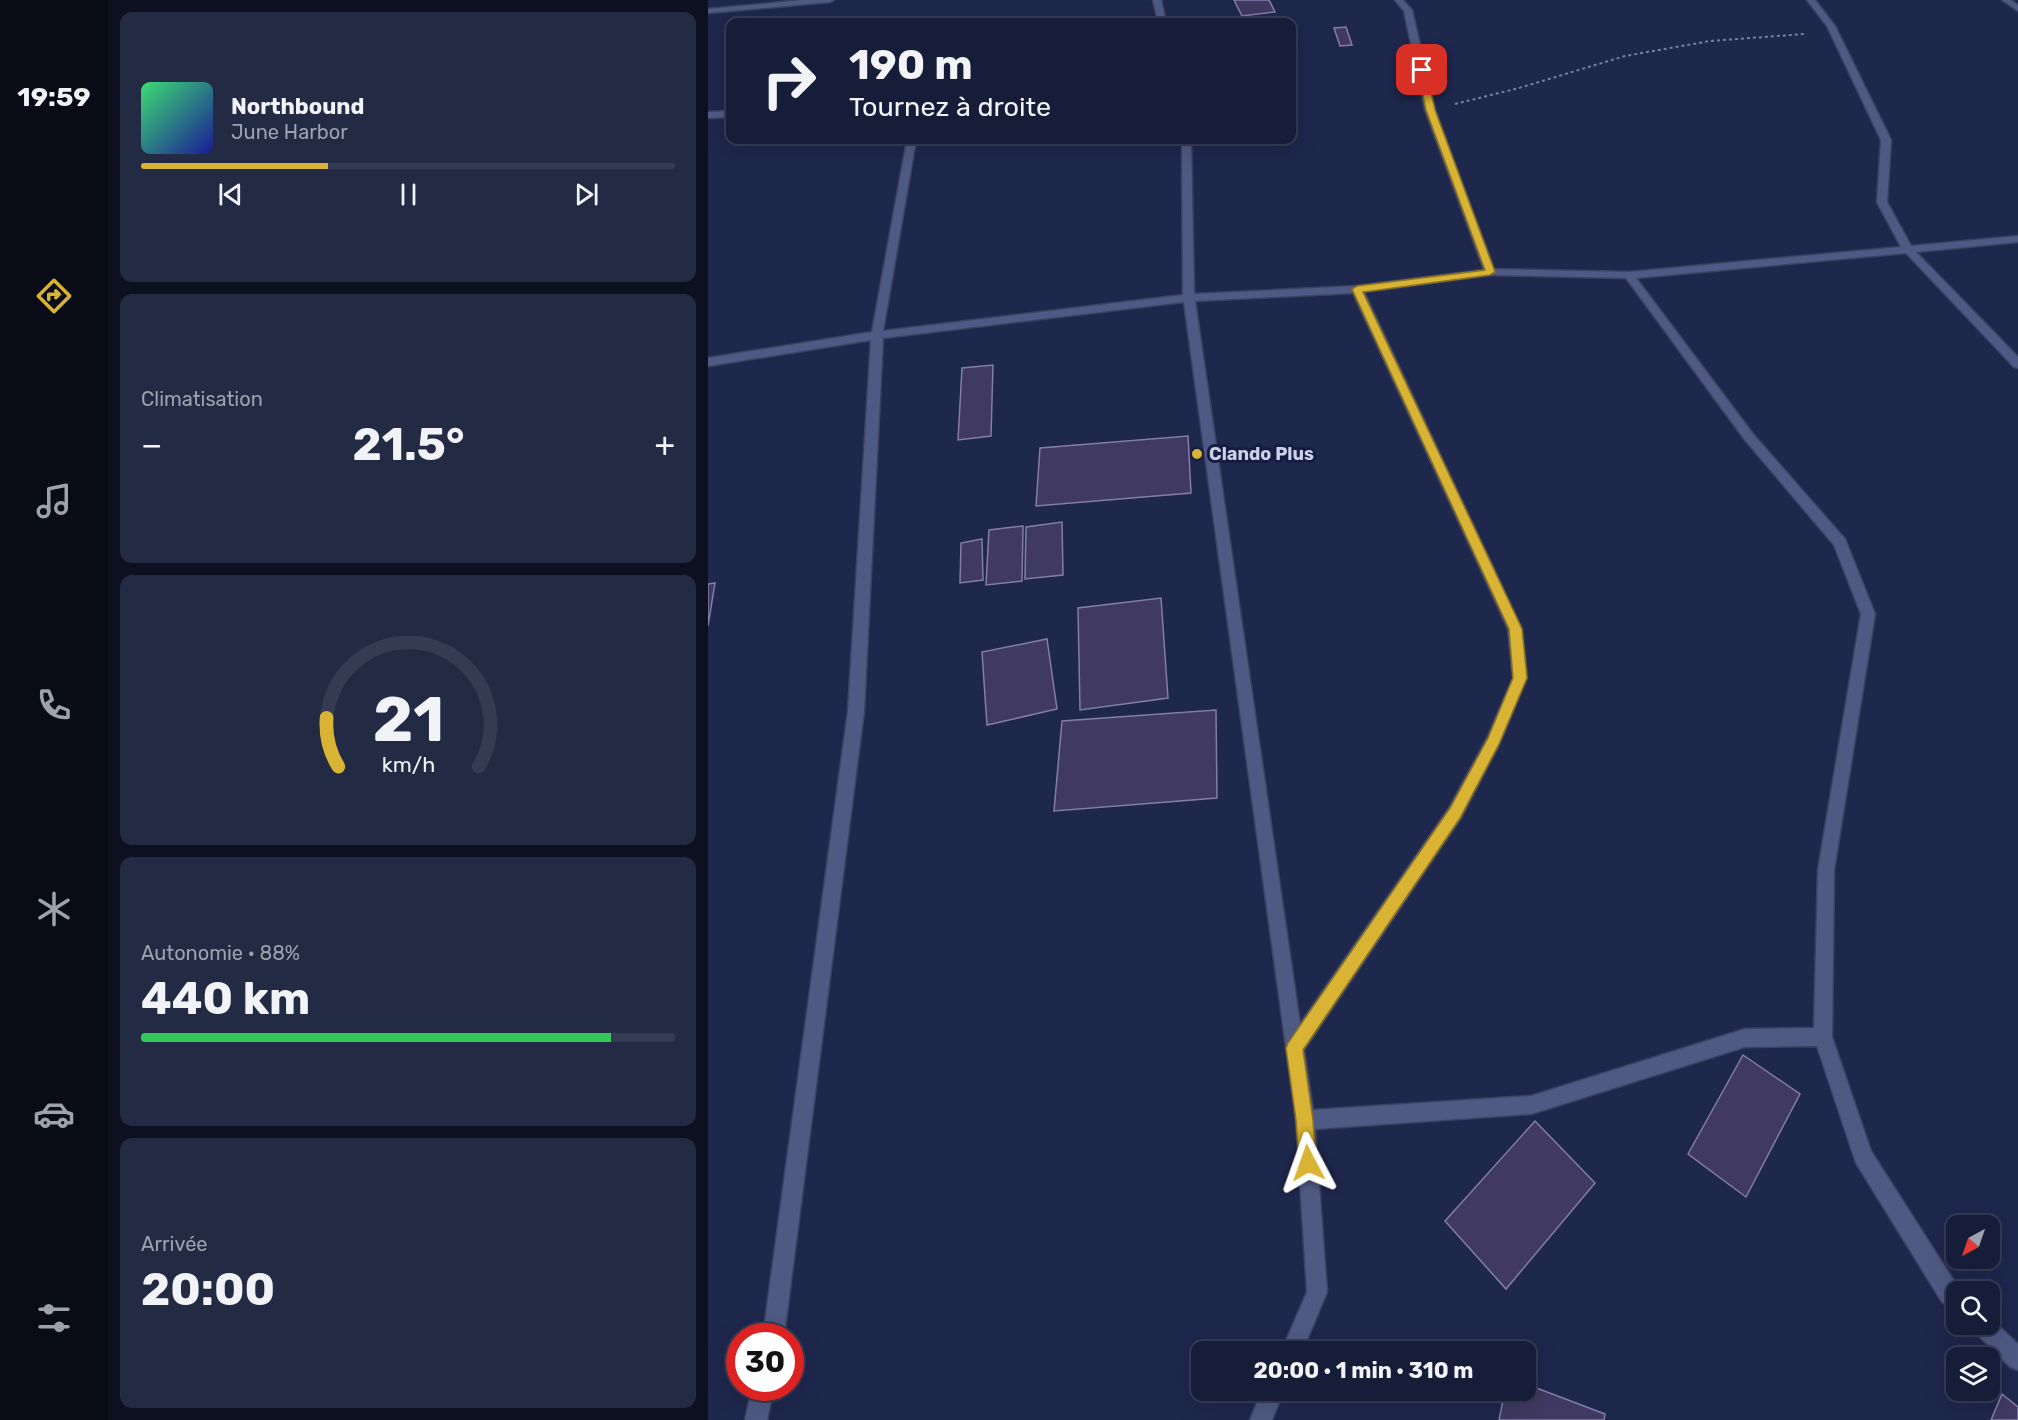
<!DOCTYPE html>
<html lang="fr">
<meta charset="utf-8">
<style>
:root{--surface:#161d39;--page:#232a44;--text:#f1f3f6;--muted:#9ea2ae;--line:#353b53;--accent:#d9b334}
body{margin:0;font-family:Rubik,sans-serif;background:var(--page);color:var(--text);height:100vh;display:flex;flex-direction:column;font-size:22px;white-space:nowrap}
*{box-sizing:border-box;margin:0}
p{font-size:20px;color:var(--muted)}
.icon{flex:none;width:33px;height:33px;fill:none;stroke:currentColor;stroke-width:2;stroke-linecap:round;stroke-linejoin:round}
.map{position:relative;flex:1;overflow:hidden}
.panel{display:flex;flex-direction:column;gap:12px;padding:12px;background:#0c101f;width:600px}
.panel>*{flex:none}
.banner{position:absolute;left:18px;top:18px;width:570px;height:126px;border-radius:12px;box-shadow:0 6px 24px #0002,0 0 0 2px var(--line);background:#161d39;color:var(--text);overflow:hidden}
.needle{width:39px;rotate:220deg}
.controls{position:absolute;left:1238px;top:1215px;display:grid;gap:12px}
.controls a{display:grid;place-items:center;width:54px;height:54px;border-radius:12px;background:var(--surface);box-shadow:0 6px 24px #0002,0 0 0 2px var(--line);font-size:30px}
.speed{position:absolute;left:18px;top:1323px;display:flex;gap:12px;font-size:30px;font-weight:700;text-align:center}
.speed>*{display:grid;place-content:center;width:78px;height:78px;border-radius:50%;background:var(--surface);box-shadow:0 6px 24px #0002,0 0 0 2px var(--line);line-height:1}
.speed .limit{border:9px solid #d22;background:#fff;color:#111}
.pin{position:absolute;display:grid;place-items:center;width:51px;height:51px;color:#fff;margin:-26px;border-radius:12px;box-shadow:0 3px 9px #0006}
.me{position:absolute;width:66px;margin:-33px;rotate:356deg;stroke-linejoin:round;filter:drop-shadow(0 0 4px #0008)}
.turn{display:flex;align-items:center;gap:21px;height:126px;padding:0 24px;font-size:27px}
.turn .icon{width:78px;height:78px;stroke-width:2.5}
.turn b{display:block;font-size:42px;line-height:51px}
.big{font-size:45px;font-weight:700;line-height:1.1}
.panel .widget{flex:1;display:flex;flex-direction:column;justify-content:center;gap:9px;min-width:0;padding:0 21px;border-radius:12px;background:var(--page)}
.panel .dial{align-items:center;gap:0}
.dial svg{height:156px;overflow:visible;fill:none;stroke:var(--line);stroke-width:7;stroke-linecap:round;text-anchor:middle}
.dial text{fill:var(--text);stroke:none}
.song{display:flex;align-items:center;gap:18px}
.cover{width:72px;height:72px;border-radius:9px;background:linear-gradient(135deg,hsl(140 70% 55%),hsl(240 70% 35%))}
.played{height:6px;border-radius:3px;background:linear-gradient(90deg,var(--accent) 35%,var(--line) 35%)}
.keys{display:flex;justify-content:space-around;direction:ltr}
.heat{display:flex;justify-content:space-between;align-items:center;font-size:33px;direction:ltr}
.charge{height:9px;border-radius:4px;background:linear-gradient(90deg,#34c759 88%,var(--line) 0)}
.trip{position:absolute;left:483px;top:1341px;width:345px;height:60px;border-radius:12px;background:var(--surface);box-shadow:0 6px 24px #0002,0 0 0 2px var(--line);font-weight:700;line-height:60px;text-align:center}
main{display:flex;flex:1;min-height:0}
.dock{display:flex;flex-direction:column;width:108px;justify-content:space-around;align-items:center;background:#090c17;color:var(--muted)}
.dock .icon{width:42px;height:42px}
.dock .on{color:var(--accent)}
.dock b{font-size:27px;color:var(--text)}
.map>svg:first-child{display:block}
.building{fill:#403961;stroke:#847daa;stroke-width:1.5}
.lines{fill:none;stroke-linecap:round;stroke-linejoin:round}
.street-casing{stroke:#3b4160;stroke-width:3}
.path{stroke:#79819f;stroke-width:2;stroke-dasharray:3 3;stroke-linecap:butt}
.street{fill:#4e5a83;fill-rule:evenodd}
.route{fill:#d9b334;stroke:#8d7422;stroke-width:1.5}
.poi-dot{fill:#d9b334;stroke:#151d41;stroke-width:2}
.labels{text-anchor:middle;stroke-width:6;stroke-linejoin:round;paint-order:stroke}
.poi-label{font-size:18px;font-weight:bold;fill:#cad1e9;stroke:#151d41;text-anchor:start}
</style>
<main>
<nav class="dock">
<b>19:59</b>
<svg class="icon on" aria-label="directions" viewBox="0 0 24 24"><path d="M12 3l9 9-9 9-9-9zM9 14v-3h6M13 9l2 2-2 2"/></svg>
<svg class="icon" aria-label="music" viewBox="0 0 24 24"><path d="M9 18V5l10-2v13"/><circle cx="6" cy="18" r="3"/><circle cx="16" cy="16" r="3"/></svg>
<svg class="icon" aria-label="phone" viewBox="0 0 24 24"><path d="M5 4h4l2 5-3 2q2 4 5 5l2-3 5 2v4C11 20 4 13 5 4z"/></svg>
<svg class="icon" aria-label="climate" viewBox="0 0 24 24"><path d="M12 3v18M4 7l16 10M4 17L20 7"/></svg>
<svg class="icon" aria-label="car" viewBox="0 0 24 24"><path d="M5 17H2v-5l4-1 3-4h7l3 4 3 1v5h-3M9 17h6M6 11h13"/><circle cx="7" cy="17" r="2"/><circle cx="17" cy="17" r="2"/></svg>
<svg class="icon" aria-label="filters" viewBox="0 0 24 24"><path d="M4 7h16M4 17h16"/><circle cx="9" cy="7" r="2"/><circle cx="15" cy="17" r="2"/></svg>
</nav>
<section class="panel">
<div class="widget">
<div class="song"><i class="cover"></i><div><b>Northbound</b><p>June Harbor</p></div></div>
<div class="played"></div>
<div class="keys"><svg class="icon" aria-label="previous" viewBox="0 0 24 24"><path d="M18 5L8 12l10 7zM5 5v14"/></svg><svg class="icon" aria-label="pause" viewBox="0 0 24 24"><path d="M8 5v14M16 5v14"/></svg><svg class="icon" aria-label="next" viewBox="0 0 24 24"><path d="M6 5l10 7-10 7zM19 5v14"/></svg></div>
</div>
<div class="widget"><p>Climatisation</p>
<div class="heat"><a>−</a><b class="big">21.5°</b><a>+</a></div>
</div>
<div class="widget dial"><svg viewBox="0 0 100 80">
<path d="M14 69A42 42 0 1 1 86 69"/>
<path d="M14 69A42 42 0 0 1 8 44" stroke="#d9b334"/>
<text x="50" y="56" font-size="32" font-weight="700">21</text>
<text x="50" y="72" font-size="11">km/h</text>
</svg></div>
<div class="widget"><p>Autonomie · 88%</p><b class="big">440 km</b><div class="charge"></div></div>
<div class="widget"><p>Arrivée</p><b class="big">20:00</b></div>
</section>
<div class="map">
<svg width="1310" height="1420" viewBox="0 0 1310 1420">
<rect width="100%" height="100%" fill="#1e274c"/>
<!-- building -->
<path class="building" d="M526,0H561L567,12L534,16Z
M638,27L644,45L632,46L626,28Z
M285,365L283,436L250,440L254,368Z
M480,436L483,493L328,506L332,448Z
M354,522L355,575L317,579L318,527Z
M315,526L314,581L278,585L281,530Z
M274,539L275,580L252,583L253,543Z
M7,583L0,626V584Z
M453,598L460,698L372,710L370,608Z
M339,639L349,709L279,725L274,652Z
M508,710L509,798L346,811L354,721Z
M1035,1055L1092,1094L1038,1197L980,1154Z
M827,1121L887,1183L798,1289L737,1221Z
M818,1384L897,1414L896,1420H791L797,1390H818Z
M1294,1394L1310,1407V1420H1283Z"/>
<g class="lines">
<defs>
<path id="street" d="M95,0H126L122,2L0,13V9Z
M445,0H453L458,22H450Z
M687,0H695L704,10L727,110L786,269L921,272L1193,247L1169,202L1173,140L1119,26L1099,0H1107L1127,26L1183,140L1179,202L1203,246L1310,236V242L1208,252L1310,357V368L1306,367L1198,253L928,278L1045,434L1137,539L1167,614L1126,870L1124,1037L1163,1151L1253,1292H1248V1311L1234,1302L1148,1163L1109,1046L1037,1047L823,1114L607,1129L619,1292L594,1352H573L599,1292L588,1120L476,302L175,338L156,711L76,1336H55L140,711L163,340L0,366V358L164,332L199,140H208L175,331L475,295L474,140H483L486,294L649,286L776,270L717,110L696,11ZM782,275L918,278L1037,440L1126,545L1153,614L1110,870L1106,1028L1037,1029L823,1096L605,1110L596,1050L753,818L791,745L819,678L814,629L656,292ZM645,293L800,629L805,678L779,738L741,808L592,1024L487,301Z
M1294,0H1303L1310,5V11Z
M22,111V117L0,118V112Z
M1281,1317L1310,1344V1370L1302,1367L1266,1331L1263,1324H1281Z
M44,1388H66L59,1420H37Z
M554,1390H576L564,1420H542Z"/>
</defs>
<!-- street casing -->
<use href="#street" class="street-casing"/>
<!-- path -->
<path class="path" d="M747,104L811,88L917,56L1002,41L1097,34"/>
<!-- street -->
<use href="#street" class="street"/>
</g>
<!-- route -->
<path class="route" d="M714,67L718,70L727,110L787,272L782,275L655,292L814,629L819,678L791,744L752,818L595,1050L605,1120L608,1163L606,1169L600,1172L593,1169L591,1163L588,1120L578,1048L580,1043L742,808L780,738L805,678L801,629L644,289L649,286L777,270L718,110L710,70Z"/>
<!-- markers -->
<circle class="poi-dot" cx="489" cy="454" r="6"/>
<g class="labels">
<!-- poi labels -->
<g class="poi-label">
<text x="501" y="460">Clando Plus</text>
</g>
</g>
</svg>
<div class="controls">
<a><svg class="needle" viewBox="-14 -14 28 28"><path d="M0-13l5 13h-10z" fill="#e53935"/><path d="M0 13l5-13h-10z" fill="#9ea2ae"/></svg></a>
<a><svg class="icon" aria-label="search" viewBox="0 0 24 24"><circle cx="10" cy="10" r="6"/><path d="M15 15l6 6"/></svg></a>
<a><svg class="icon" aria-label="layers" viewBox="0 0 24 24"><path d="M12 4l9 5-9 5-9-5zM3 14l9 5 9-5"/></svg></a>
</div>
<div class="speed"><div class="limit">30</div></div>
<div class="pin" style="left:714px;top:70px;background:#d93025"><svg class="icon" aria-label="arrive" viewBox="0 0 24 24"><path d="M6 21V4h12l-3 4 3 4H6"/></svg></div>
<svg class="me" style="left:600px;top:1163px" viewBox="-20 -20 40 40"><path d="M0-17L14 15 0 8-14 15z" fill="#d9b334" stroke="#fff" stroke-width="4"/></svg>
<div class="trip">20:00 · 1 min · 310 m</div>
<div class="banner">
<div class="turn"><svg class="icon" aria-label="right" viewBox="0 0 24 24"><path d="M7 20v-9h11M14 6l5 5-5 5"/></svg><div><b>190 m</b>Tournez à droite</div></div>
</div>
</div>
</main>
